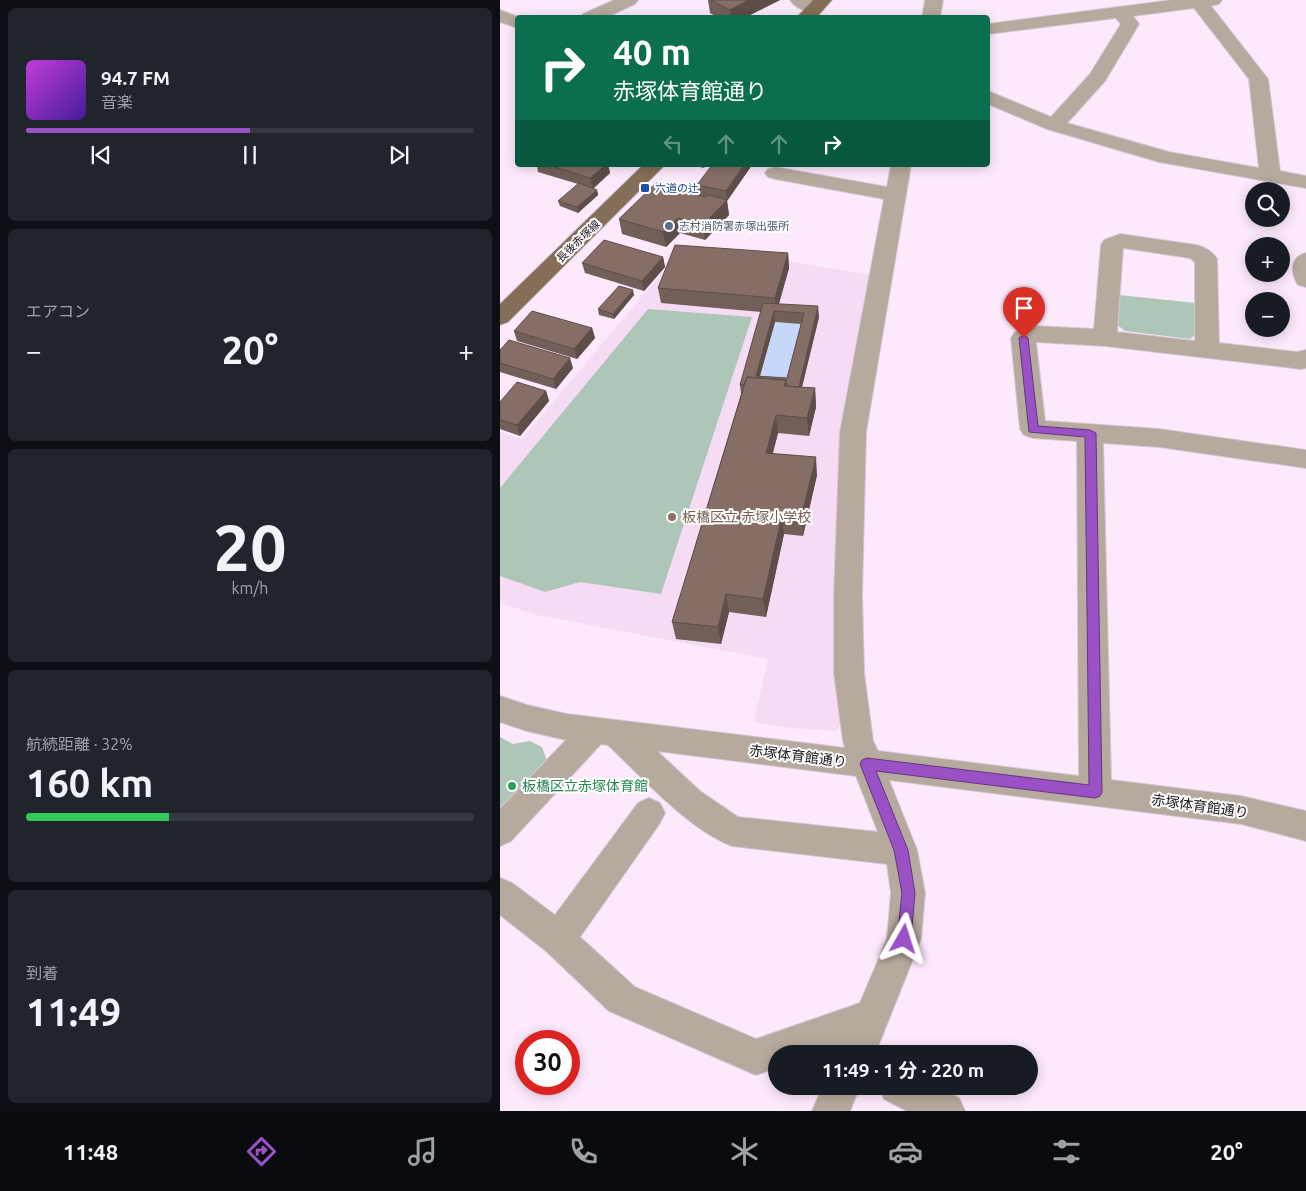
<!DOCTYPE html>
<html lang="ja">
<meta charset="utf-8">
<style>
:root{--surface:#171b24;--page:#20242c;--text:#f1f3f6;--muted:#9ea1a6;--line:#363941;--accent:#9a51c5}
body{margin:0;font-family:Ubuntu,"Noto Sans JP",sans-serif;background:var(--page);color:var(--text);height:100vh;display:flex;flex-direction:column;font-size:19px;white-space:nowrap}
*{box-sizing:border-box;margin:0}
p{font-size:16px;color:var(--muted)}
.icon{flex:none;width:28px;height:28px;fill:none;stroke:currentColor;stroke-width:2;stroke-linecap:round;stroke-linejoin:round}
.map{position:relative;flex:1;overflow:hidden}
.panel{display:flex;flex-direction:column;gap:8px;padding:8px;background:#0d0f14;width:500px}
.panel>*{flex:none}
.banner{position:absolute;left:15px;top:15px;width:475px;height:152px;border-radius:5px;box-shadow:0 2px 12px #0003;background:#0b6e4f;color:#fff;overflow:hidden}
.buttons{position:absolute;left:745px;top:182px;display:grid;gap:10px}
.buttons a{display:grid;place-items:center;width:45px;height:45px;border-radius:50%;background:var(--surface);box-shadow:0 2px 12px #0003;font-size:25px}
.speed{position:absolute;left:15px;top:1030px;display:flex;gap:10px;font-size:25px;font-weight:700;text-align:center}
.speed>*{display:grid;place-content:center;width:65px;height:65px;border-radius:50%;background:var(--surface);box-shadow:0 2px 12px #0003;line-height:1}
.speed .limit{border:8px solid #d22;background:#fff;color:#111}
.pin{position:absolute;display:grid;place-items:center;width:42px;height:42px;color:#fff;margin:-51px -21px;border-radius:50% 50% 50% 0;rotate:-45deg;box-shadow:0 0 5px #0007}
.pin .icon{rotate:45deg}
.me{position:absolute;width:55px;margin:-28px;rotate:6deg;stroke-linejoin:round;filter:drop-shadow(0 0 4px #0008)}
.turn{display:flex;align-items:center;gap:18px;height:105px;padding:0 15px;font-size:22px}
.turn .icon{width:65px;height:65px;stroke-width:2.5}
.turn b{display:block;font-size:35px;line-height:42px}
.lanes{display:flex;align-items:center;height:48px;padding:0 15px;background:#0003;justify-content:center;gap:25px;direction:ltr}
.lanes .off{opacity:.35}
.big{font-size:38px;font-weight:700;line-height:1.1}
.panel .card{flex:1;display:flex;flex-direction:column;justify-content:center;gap:8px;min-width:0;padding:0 18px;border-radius:8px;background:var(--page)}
.panel .dial{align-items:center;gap:0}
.dial b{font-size:65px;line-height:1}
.song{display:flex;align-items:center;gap:15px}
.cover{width:60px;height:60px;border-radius:8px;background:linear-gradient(135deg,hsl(290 70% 55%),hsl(260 70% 35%))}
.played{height:5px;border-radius:2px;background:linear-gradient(90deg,var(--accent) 50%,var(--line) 50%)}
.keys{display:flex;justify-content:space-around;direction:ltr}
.heat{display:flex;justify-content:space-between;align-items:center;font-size:28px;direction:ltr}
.charge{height:8px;border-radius:4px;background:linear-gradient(90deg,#34c759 32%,var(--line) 0)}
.trip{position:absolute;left:268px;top:1045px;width:270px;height:50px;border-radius:25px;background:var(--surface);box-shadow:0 2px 12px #0003;font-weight:700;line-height:50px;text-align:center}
.menu{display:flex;height:80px;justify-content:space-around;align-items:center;background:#090b0e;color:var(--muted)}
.menu .icon{width:35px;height:35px}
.menu .on{color:var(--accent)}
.menu b{font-size:22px;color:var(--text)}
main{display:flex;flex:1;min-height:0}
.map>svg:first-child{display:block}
.built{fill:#f5dcf4}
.green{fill:#adc6b8}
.water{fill:#c5d8fa}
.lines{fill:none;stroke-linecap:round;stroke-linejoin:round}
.minor-casing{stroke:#d8c7d8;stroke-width:2}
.major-casing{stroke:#d8c7d8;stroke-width:2}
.minor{fill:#b6a99d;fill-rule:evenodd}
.major{fill:#856e58;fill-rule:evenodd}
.wall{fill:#735f59;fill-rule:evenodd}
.shaded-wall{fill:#5e4d48}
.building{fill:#866e67;stroke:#5e4d48;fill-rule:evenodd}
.route{fill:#9a51c5;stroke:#643580}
.transit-dot{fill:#1a4fb4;stroke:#fefefe;stroke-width:2}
.service-dot{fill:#5c6f8a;stroke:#fefefe;stroke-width:2}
.education-dot{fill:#8d6e63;stroke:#fefefe;stroke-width:2}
.leisure-dot{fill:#2e9e5b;stroke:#fefefe;stroke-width:2}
.labels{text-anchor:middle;stroke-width:4;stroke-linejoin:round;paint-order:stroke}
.far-transit-label{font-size:11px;fill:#164399;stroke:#fefefe;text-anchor:start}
.far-service-label{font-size:11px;fill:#4e5e75;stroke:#fefefe;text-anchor:start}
.far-street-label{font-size:11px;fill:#181218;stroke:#fefefe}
.education-label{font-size:14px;fill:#785e54;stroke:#fefefe;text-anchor:start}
.street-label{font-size:14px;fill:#181218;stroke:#fefefe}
.leisure-label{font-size:14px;fill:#27864d;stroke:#fefefe;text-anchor:start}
</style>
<main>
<section class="panel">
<div class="card">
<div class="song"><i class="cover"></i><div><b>94.7 FM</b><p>音楽</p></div></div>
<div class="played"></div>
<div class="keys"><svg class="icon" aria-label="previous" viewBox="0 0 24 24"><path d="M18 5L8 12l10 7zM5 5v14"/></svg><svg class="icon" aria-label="pause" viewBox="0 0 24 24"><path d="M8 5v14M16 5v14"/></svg><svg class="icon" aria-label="next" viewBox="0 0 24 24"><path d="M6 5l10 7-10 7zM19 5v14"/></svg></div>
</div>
<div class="card"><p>エアコン</p>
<div class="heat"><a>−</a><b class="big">20°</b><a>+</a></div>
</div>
<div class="card dial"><b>20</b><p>km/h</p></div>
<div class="card"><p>航続距離 · 32%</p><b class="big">160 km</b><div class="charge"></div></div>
<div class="card"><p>到着</p><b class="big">11:49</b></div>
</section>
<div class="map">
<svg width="806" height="1111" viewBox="0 0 806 1111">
<rect width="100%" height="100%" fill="#fde9fc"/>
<!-- built -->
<path class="built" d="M186,244L376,276L346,719L336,731L299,729L254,722L268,659L37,615L0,603V432L22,439Z"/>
<!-- green -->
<path class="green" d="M619,295L696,303V334L690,339L625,331L615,323Z
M148,309L252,317L161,594L80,582L45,592L0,576V488Z
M0,737L13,744L30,741L42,747L47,761L0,810Z"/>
<!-- water -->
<path class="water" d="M275,322L304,324L288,389L257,386Z"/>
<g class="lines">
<defs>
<path id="minor" d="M114,0H138L135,4L105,18H80L83,14Z
M290,0H312L323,8L320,12C310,14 296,9 290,0Z
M425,0H443L440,18H422Z
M672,0H722L719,4L711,6L768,79L780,171L806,176V188L659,162L547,129L488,104V91L551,117L590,74L621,24L616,18L488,34V24ZM694,8L749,79L759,168L669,152L567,123L605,81L639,24L633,16Z
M0,10L21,18H18V28L0,22Z
M391,165H411L366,432L362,594L364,673L373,741L378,751L579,776L577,441L533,438L524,435L520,429L511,338L515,332L534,326L594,329L601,245L604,240L620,234L696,245C705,247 712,251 717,259L719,343L797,352L806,350V368L801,369L605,346L536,342L545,421L659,429L806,450V468L659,447L603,443L611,780L741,796L806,811V841L741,824L389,780L417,850L425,893L421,939L375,1054H339L343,1045L318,1054H276V1068L256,1075L109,1011L46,951L0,915V878L12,883L55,915L138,803L149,798L160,803L165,813L160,823L80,937L135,987L256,1039L360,1003L387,939L391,893L387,864L232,846C188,829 143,778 108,745L101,744L11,841L0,846V809L66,740L27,731L0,722V696L27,705L67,714L345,748L343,741L334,673V594L340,432L384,199L275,179L268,177L265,173L268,169L275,167L387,187ZM623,248L690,258L695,262V341L617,332ZM157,751L356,776L378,832L238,817L200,791Z
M806,253V287L798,285C790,272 790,257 806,253Z
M323,1086H360L350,1111H312Z
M379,1086H436L459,1098L465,1111H407L384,1099Z"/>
<path id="major" d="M313,0H332L316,18H296Z
M143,165H165L8,322L0,325V304Z"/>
</defs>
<!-- minor casing -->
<use href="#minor" class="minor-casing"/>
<!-- major casing -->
<use href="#major" class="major-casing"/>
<!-- minor -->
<use href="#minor" class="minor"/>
<!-- major -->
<use href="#major" class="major"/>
</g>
<!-- wall -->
<path class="wall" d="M208,0H280L244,18H219L210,13Z
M37,165H108L110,173L93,188L97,190L98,195L78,213L60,206L58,201L78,184L38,172Z
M192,165H206L204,168Z
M252,165L227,201L229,215L205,240L180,233L166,247L122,234L119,219L198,195L197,185Z
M288,253L289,268L279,304L319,317L302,387L315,388L316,407L309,436L278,433L273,453L317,475L303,536L284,534L266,617L229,612L221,644L176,639L172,622L241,394L240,385L261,312L161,303L158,288ZM275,322L301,324L287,378L260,376Z
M163,257L165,267L144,291L85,273L82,263Z
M134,295L114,319L99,315L98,309Z
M92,328L95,338L77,359L17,341L14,331Z
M0,350L73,368L56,389L0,372Z
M46,391L49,401L20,436L0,429V402Z"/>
<!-- shaded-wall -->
<path class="shaded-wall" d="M249,0H280L244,18H231L230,10Z
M106,165H108L110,173L93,189L90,178Z
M244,165H252L227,201L229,215L205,240L203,225L227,200L226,191Z
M97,190L98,195L78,213L77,207Z
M178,218L180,233L166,247L163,232Z
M288,253L289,268L276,313L275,298Z
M163,257L165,267L144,291L142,281Z
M133,290L134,295L114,319L113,314Z
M318,306L319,317L299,399L298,389Z
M274,311L275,322L257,386L256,376Z
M92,328L95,338L77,359L74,349Z
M70,358L73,368L56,389L53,379Z
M315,388L316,407L309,436L307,418Z
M46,391L49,401L20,436L17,425Z
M276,415L278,433L268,471L266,453Z
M316,457L317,475L303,536L301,518Z
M282,516L284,534L266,617L263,599Z
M226,594L229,612L221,644L218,627Z"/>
<!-- building -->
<path class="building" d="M211,0H249L230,10Z
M48,165H106L90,178Z
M212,165H244L226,191L197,185Z
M79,183L97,190L77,207L58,201Z
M156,183L205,197L208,195L227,200L203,225L178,218L163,232L119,219Z
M104,240L163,257L142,281L82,263Z
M175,245L288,253L275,298L158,288Z
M119,286L133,290L113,314L98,309Z
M263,303L318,306L299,387L287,386L286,380L247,377L244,385H240ZM274,311L304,313L287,378L256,376Z
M32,311L92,328L74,349L14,331Z
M9,340L70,358L53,379L0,363V350Z
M247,377L286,380L284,386L315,388L307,418L276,415L266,453L316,457L301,518L282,516L263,599L226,594L218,627L172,622Z
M17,382L46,391L17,425L0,420V402Z"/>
<!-- route -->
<path class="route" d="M524,335L528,338L538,426L590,430L596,433L602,792L600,796L595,798L376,771L408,850L415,893L411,939L409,944L404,946L399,944L397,939L402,893L394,850L360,764L362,760L367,758L589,785L585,437L529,432L519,338Z"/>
<!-- markers -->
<rect class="transit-dot" x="140" y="183" width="10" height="10" rx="2.5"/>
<circle class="service-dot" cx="169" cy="226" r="5"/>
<circle class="education-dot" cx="172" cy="517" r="5"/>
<circle class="leisure-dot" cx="12" cy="786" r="5"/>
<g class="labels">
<!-- far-transit labels -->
<g class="far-transit-label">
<text x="155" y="192">六道の辻</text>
</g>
<!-- far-service labels -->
<g class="far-service-label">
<text x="179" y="230">志村消防署赤塚出張所</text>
</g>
<!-- far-street labels -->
<g class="far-street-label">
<text transform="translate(78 241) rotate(-44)" y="4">長後赤塚線</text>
</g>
<!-- education labels -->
<g class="education-label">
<text x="182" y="522">板橋区立 赤塚小学校</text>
</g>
<!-- street labels -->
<g class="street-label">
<text transform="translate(298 756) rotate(7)" y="5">赤塚体育館通り</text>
<text transform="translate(700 806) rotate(8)" y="5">赤塚体育館通り</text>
</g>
<!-- leisure labels -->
<g class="leisure-label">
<text x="22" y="791">板橋区立赤塚体育館</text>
</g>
</g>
</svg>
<div class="buttons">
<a><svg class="icon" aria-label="search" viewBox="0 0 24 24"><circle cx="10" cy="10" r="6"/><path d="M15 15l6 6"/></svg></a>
<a>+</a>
<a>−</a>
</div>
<div class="speed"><div class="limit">30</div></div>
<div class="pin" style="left:524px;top:338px;background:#d93025"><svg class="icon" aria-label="arrive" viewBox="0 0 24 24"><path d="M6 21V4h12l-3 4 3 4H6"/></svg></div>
<svg class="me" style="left:404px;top:939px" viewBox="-20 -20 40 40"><path d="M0-17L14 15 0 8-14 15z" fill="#9a51c5" stroke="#fff" stroke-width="4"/></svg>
<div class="trip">11:49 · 1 分 · 220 m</div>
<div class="banner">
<div class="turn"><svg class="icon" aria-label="right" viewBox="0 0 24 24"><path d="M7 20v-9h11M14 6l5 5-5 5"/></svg><div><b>40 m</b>赤塚体育館通り</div></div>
<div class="lanes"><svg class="icon off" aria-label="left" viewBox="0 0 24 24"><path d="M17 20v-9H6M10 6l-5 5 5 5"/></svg><svg class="icon off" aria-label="ahead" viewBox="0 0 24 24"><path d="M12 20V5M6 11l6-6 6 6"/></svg><svg class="icon off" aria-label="ahead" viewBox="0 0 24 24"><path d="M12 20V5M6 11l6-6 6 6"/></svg><svg class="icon" aria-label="right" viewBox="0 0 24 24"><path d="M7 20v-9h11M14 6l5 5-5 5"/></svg></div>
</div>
</div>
</main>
<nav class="menu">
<b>11:48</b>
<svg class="icon on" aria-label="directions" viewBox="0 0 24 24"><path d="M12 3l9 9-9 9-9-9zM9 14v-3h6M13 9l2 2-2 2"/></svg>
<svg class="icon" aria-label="music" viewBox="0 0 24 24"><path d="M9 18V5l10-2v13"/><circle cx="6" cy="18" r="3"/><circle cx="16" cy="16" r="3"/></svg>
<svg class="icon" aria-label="phone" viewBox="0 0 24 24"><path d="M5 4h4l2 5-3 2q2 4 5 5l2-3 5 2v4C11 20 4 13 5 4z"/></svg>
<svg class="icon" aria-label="climate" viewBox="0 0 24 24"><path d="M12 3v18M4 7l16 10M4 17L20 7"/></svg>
<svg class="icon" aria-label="car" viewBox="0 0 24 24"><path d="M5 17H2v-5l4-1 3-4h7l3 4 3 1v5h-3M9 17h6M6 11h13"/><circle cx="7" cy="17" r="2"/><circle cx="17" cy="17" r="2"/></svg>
<svg class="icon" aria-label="filters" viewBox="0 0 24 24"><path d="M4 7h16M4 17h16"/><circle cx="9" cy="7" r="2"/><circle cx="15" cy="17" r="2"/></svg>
<b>20°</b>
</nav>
